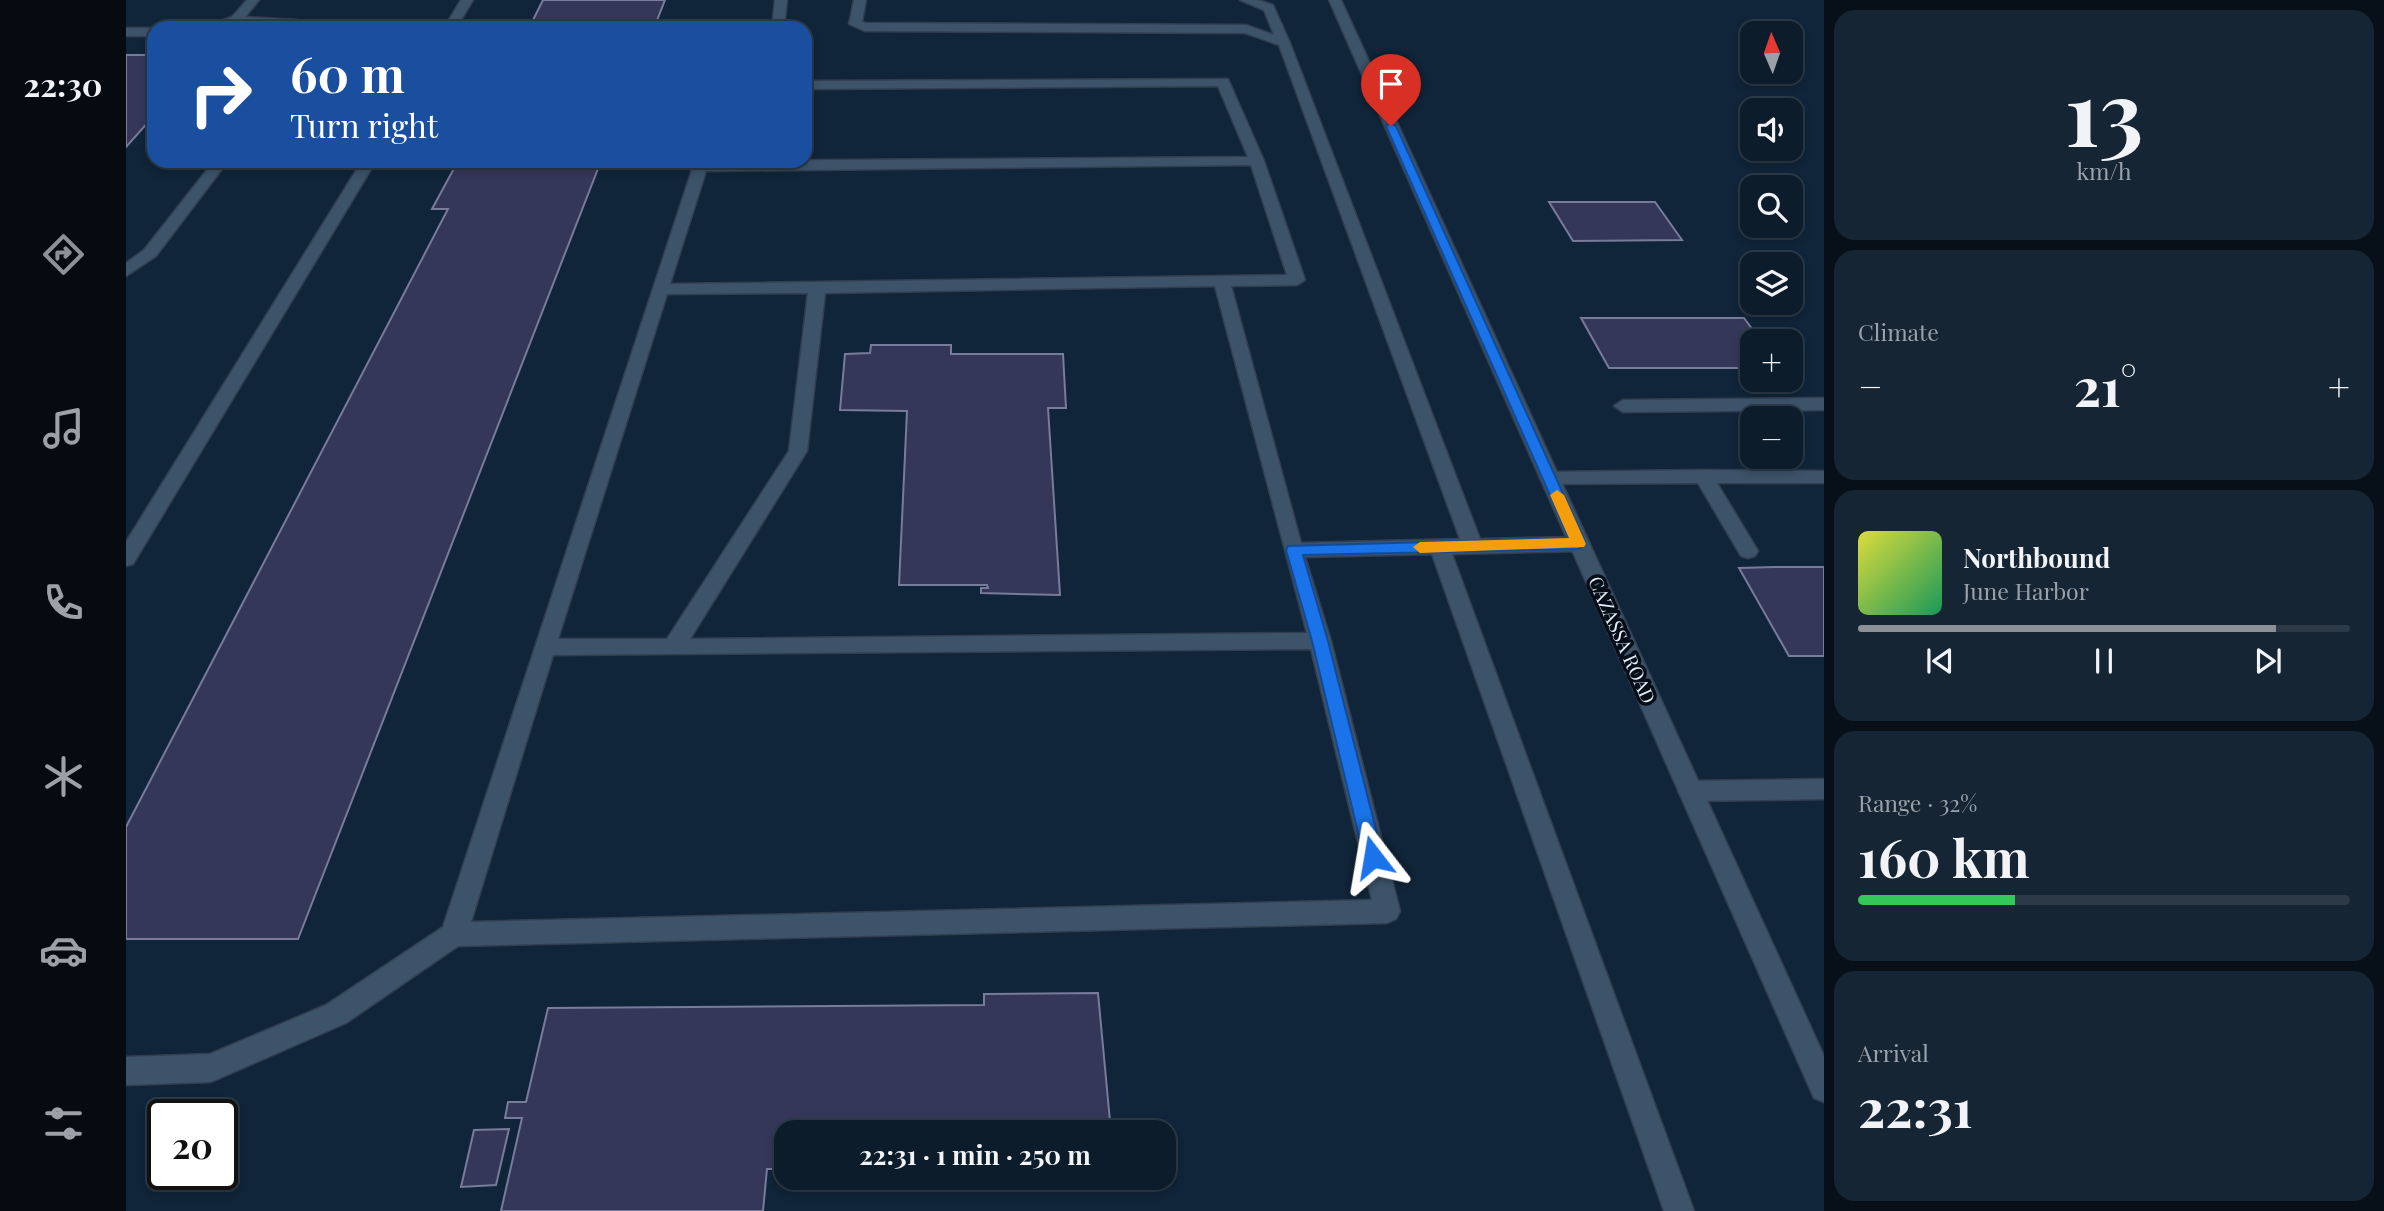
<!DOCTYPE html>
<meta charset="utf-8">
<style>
:root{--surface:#0c1c2b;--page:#152533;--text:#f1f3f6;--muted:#9aa1a9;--line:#2c3a47;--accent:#8c9099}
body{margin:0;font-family:"Playfair Display",serif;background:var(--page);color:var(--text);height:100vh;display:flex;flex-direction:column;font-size:26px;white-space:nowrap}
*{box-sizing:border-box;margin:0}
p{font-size:23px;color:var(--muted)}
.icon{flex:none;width:38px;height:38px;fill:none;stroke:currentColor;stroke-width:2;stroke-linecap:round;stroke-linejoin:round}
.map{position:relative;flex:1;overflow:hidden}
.side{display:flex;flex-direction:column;gap:10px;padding:10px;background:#070f18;width:560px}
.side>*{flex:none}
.hud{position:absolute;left:21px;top:21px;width:665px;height:147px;border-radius:21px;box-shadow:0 4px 10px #0003,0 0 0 2px var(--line);background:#1a4fa0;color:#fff;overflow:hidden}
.needle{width:46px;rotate:358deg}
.controls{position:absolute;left:1614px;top:21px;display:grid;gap:14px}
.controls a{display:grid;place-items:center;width:63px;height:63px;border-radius:14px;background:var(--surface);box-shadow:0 4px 10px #0003,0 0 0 2px var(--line);font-size:35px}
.speed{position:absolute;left:21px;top:1099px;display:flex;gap:14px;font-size:35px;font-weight:700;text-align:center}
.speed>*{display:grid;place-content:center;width:91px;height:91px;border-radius:50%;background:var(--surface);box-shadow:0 4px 10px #0003,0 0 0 2px var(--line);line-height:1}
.speed .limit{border:4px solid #111;border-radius:10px;background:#fff;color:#111}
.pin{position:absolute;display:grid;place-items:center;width:60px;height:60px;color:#fff;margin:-72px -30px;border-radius:50% 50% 50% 0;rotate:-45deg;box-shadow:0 0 7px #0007}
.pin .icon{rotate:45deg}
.me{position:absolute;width:77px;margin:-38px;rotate:346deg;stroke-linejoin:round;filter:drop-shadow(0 0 5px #0008)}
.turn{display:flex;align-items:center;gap:24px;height:147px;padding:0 28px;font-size:32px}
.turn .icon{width:91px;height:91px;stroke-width:2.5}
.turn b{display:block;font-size:49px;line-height:60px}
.big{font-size:52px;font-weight:700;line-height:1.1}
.side .card{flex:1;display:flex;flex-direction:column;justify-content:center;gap:10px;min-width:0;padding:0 24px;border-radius:21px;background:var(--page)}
.side .dial{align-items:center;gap:0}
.dial b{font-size:91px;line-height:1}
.song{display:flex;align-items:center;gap:21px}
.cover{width:84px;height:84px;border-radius:10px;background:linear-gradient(135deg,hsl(60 70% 55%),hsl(150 70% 35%))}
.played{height:7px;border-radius:4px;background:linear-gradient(90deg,var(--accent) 85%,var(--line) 85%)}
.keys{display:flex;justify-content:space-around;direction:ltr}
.heat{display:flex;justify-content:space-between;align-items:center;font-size:38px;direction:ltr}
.charge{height:10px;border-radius:5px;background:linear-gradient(90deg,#34c759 32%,var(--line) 0)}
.trip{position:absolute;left:648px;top:1120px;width:402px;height:70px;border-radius:21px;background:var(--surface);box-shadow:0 4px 10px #0003,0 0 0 2px var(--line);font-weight:700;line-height:70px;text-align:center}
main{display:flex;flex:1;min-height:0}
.tab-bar{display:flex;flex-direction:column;width:126px;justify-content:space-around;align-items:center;background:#050b11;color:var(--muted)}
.tab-bar .icon{width:49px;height:49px}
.tab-bar .on{color:var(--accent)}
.tab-bar b{font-size:32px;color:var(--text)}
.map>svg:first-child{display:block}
.building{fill:#353758;stroke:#787b9a;stroke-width:2}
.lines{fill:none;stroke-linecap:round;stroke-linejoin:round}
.lane-casing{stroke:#323e50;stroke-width:3}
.secondary-casing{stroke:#323e50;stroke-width:3}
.lane{fill:#3c5369;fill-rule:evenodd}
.secondary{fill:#3c5369;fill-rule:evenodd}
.route{fill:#1a73e8;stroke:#114b97;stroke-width:2}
.slow{fill:#f59e0b}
.labels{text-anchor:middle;stroke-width:7;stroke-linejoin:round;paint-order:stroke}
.street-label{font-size:19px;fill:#e1eefc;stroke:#050d16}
</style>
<main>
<nav class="tab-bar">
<b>22:30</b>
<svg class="icon on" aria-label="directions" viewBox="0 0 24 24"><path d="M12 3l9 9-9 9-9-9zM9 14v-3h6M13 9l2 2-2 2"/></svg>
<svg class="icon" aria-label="music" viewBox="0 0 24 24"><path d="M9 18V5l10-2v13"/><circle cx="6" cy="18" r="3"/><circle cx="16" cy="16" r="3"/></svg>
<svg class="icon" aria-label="phone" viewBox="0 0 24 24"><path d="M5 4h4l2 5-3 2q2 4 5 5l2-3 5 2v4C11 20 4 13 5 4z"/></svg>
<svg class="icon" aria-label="climate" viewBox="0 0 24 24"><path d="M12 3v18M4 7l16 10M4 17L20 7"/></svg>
<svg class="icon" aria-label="car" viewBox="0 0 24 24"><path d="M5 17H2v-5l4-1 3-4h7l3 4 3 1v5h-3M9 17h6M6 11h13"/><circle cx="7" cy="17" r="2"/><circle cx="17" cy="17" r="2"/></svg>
<svg class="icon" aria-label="filters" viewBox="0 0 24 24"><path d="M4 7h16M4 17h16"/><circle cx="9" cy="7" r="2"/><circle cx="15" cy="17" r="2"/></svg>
</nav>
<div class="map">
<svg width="1698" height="1211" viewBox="0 0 1698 1211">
<rect width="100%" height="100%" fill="#102539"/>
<!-- building -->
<path class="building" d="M417,0H539L528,28H403Z
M0,55H28V120H24L0,147Z
M332,161H475L172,939H0V827L322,209H306Z
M1423,202H1529L1556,240L1447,241Z
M1455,318H1618L1635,341H1626V368H1483Z
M745,345H825V354H937L940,408H922L934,595L855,593V588H862L861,585H773L781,411L714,410L719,354L744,353Z
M1648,567H1698V656H1663L1613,568Z
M972,993L985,1132H660V1169H641L637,1211H375L396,1118H379L382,1102H400L422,1008L858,1005V994Z
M383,1129L370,1185L335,1187L348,1130Z"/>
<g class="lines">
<defs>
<path id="lane" d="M121,0H133L119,17L171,20L186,28L110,24L95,28H75L106,17Z
M335,0H347L330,28H318Z
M649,0H661L658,28H646Z
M728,0H740L736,22L740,23L1120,25L1148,35L1138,10L1114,0H1132L1147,5L1164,43L1354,539L1453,537L1460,539L1463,544L1460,549L1453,551L1326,554L1568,1211H1538L1306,554L1179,557L1205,641L1274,911L1270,919L1261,923L332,946L220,1023L94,1078L84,1082L0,1085V1057L84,1054L200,1005L317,927L569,161L1122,157L1092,86L679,89V81L1102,79L1138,161L1179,280L1171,285L1105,286L1175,543L1334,539L1153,45L1119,33L739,31L723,24ZM1125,165L1161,275L544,284L580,171ZM1089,286L1181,633L564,639L681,451L699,293ZM682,293L663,451L541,639H432L541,294ZM1185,649L1246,900L345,922L427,655Z
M0,28H28V36H0Z
M88,161H102L30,256L0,276V263L18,250Z
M236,161H250L7,564L0,566V542Z
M1698,398V410L1497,412L1488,406L1497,400Z
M1578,470L1698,471V483H1591L1632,551L1629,556L1622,558L1615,556L1572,483L1424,484L1417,483L1414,478L1417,473L1424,472Z
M1698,779V799L1564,801L1556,798L1552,791L1556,784L1564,781Z"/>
<path id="secondary" d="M1203,0H1215L1698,1056V1102L1688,1098Z"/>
</defs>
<!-- lane casing -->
<use href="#lane" class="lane-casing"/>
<!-- secondary casing -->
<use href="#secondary" class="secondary-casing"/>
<!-- lane -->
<use href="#lane" class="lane"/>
<!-- secondary -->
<use href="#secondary" class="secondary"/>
</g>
<!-- route -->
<path class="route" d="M1265,123L1270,126L1460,544L1453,549L1177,555L1202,641L1257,857L1254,863L1247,865L1241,863L1238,857L1186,641L1160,550L1162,546L1443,538L1260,126Z"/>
<!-- slow -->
<path class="slow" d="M1431,490L1438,495L1460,544L1458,547L1294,553L1287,547L1294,542L1443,538L1424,495Z"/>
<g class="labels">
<!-- street labels -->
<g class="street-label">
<text transform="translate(1496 640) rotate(66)" y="7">CAZASSA ROAD</text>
</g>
</g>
</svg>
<div class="controls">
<a><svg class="needle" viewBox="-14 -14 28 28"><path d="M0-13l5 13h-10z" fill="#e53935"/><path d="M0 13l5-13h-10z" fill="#9aa1a9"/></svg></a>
<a><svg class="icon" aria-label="sound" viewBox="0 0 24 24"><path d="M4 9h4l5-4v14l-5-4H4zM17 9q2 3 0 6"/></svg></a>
<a><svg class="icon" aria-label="search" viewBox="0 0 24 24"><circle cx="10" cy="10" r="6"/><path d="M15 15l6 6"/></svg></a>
<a><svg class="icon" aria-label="layers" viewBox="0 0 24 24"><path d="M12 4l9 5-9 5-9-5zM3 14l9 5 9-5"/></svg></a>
<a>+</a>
<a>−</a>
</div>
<div class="speed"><div class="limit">20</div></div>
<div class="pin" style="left:1265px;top:126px;background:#d93025"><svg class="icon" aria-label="arrive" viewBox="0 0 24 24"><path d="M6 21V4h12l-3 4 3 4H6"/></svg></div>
<svg class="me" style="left:1247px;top:857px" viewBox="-20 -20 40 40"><path d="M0-17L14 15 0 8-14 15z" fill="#1a73e8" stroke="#fff" stroke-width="4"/></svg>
<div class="trip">22:31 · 1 min · 250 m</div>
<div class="hud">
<div class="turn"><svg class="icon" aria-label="right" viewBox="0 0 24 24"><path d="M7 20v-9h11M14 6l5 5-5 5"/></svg><div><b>60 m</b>Turn right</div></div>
</div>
</div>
<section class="side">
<div class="card dial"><b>13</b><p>km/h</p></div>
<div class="card"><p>Climate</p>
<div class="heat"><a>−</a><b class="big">21°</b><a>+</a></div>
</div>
<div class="card">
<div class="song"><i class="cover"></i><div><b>Northbound</b><p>June Harbor</p></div></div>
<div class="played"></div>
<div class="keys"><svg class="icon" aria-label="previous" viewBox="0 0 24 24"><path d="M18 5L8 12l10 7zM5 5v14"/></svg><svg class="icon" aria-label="pause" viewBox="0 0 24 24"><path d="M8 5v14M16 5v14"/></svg><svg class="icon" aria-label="next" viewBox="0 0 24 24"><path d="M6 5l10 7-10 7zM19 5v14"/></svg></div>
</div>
<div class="card"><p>Range · 32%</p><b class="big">160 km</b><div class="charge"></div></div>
<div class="card"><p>Arrival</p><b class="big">22:31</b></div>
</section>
</main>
